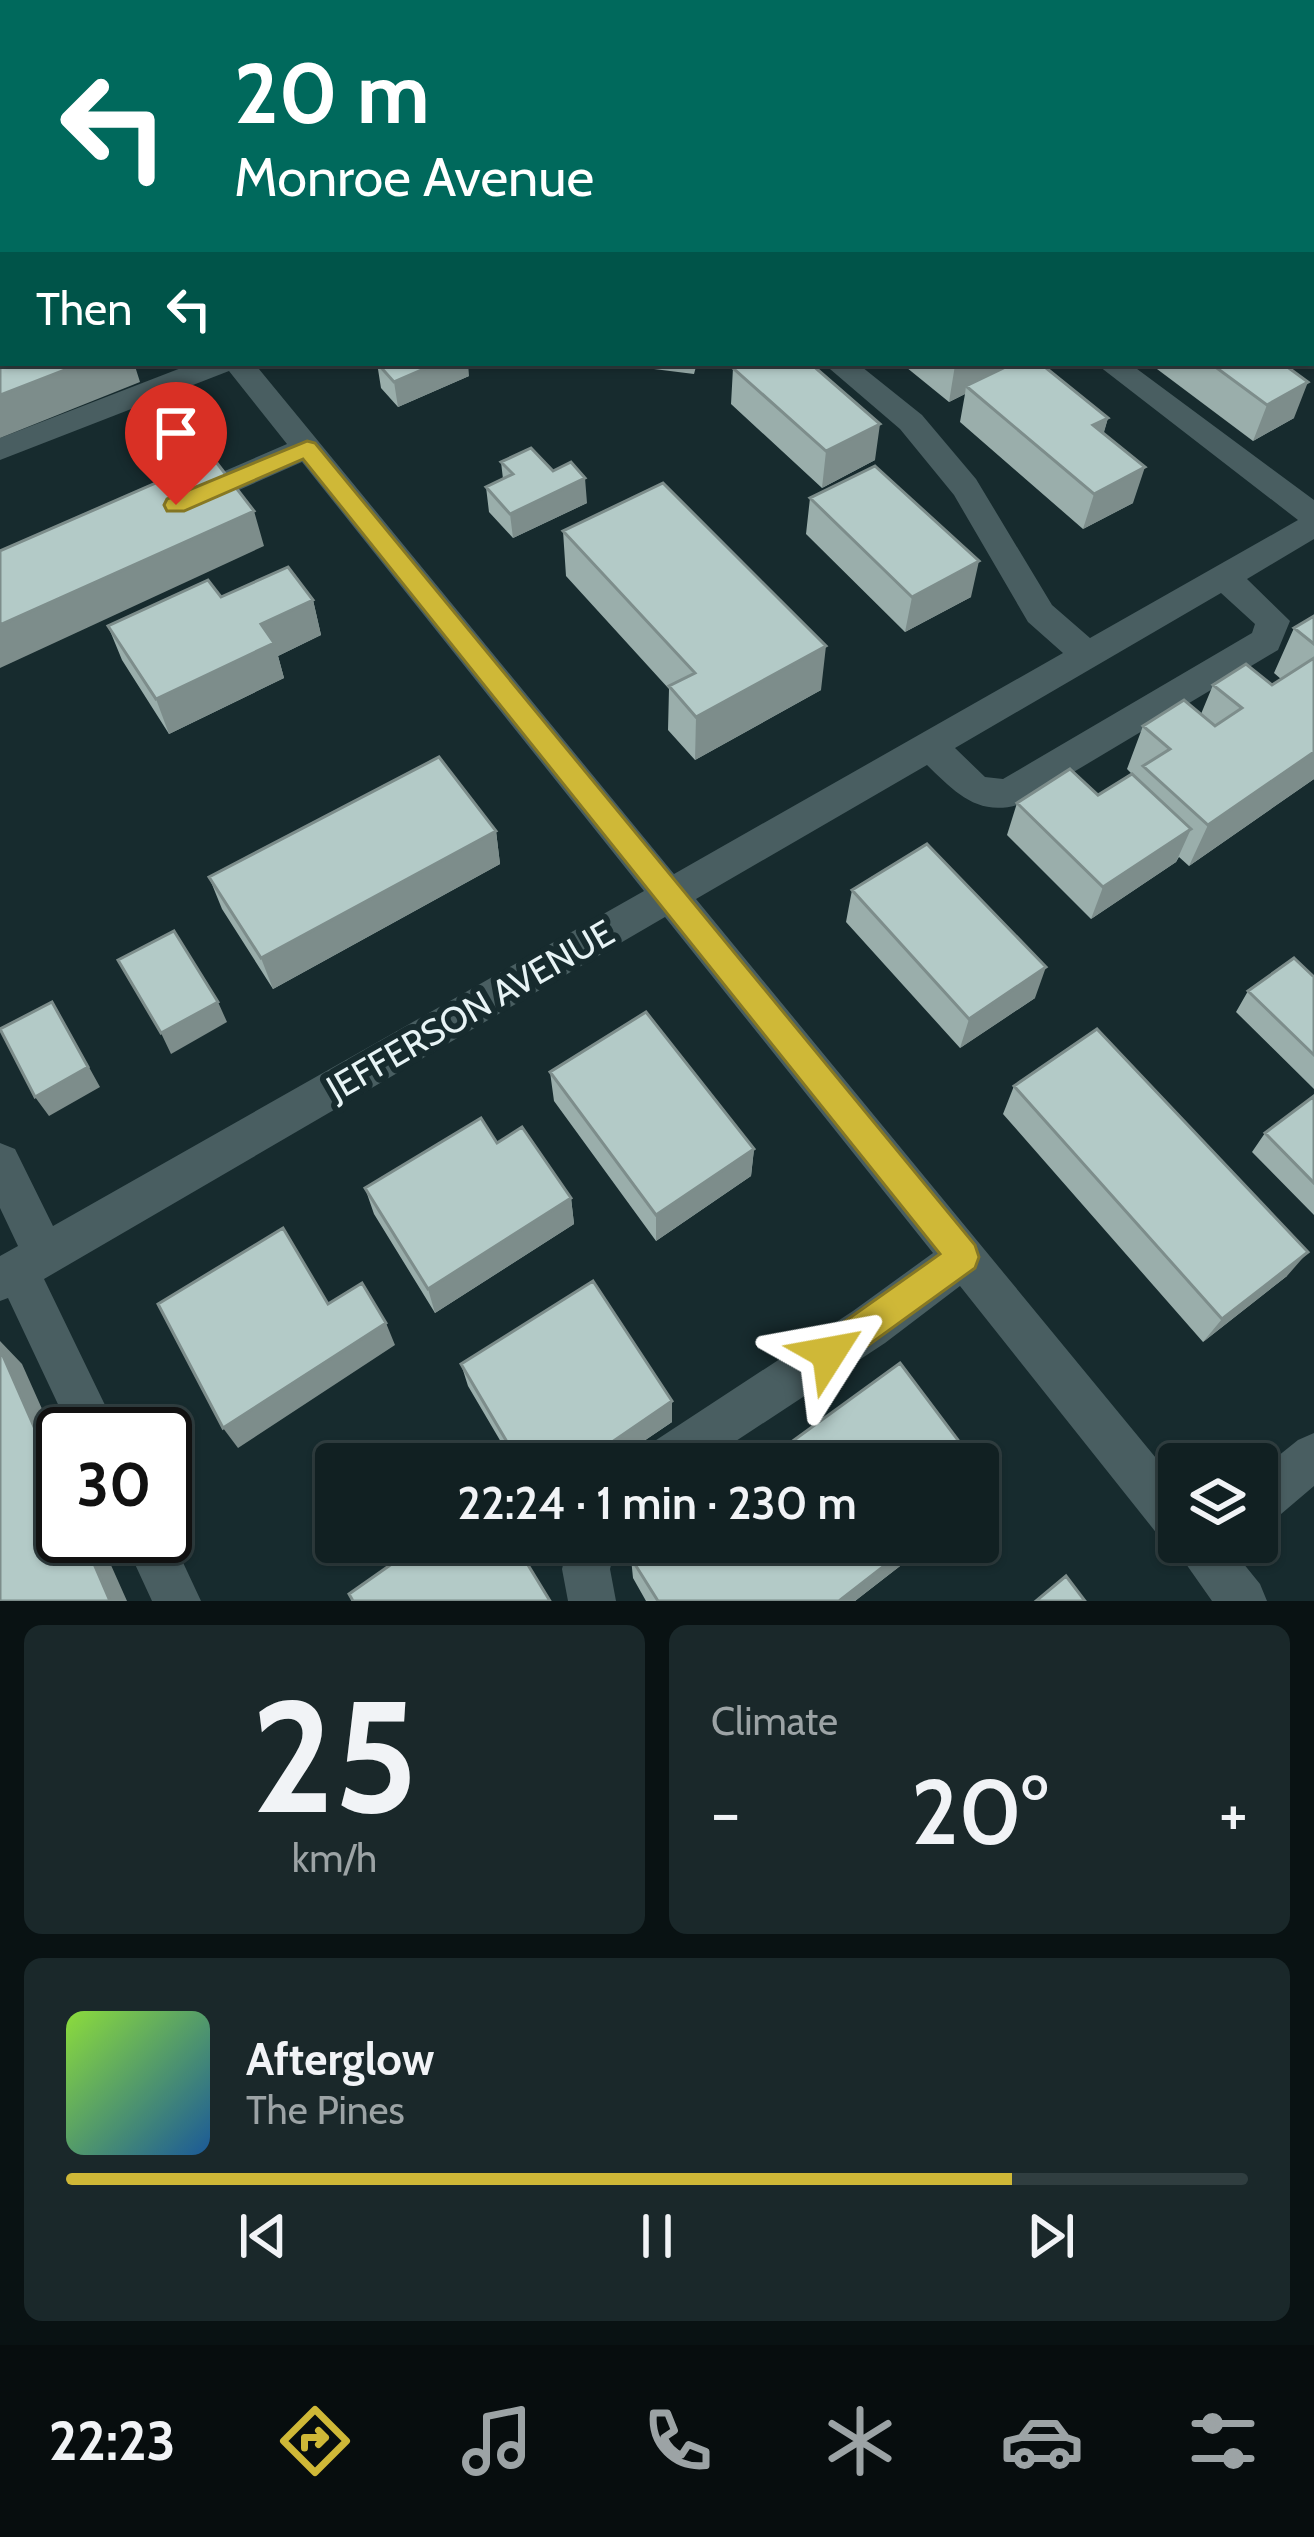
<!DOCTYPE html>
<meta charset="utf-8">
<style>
:root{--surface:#112022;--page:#1a282a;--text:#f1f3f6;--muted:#9ca3a5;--line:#303e40;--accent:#cfb837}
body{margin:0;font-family:Cabin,sans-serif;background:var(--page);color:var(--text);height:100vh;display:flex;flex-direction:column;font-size:45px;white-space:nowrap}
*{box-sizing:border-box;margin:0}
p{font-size:39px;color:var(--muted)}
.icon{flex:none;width:66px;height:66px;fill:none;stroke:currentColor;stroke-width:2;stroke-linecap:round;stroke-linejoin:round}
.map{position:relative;height:1601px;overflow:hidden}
.drawer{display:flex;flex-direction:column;gap:24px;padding:24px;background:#091213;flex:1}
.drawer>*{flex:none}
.banner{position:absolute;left:0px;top:0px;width:1314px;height:366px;box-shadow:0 3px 9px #0004,0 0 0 3px var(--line);background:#00695c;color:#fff;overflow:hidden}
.fabs{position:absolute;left:1158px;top:1443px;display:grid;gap:24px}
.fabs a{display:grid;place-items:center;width:120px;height:120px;border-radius:12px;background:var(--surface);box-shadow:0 3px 9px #0004,0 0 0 3px var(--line);font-size:60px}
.speed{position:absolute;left:36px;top:1407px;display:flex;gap:24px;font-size:60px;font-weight:700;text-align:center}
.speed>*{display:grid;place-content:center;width:156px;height:156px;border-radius:50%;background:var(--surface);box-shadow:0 3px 9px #0004,0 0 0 3px var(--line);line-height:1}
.speed .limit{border:6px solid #111;border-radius:18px;background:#fff;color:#111}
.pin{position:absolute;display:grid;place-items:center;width:102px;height:102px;color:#fff;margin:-123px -51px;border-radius:50% 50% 50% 0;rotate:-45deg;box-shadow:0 0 12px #0007}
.pin .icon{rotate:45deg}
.me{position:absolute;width:132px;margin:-66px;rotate:56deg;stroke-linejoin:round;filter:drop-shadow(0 0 9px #0008)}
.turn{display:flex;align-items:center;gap:42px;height:252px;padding:0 36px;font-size:54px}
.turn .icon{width:156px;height:156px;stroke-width:2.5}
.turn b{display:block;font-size:84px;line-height:102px}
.then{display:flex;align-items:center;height:114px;padding:0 36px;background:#0003;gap:24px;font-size:45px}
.big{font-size:90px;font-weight:600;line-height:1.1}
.drawer .card{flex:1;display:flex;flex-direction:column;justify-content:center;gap:18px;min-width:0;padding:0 42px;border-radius:18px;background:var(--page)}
.drawer .dial{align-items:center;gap:0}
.dial b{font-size:156px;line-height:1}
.song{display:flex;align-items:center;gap:36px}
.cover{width:144px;height:144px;border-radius:18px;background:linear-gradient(135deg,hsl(90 70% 55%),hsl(210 70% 35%))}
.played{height:12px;border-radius:6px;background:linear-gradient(90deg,var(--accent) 80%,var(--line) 80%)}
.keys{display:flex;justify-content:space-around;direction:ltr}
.heat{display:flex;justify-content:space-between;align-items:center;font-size:66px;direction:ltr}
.drawer .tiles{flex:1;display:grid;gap:24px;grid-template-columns:1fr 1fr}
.card:last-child{grid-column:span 2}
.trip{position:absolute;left:315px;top:1443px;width:684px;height:120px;border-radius:12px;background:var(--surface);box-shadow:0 3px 9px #0004,0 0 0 3px var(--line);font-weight:600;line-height:120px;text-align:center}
.tab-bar{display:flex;height:192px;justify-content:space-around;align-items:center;background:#070d0e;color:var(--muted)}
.tab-bar .icon{width:84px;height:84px}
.tab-bar .on{color:var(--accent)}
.tab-bar b{font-size:54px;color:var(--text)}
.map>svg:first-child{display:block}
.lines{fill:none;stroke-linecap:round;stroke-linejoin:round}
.stream{stroke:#000f24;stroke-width:10}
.minor{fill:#495e61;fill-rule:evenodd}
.wall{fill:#9aaeab}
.shaded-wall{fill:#7d8d8b}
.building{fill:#b3cac7;stroke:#7d8d8b;stroke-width:3}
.route{fill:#cfb837;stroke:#877824;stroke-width:3}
.labels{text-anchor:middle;stroke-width:12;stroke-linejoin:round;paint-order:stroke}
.street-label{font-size:36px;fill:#e7f3f5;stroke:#172b2e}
</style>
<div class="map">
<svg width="1314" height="1601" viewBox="0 0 1314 1601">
<rect width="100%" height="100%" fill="#172b2e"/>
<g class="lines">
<!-- stream -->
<path class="stream" d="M918,0L936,3"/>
<!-- minor -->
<path class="minor" d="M18,0H42L44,3H20Z
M337,0H362L364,3H339Z
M420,0H446L448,3H422Z
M789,0H819L787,3Z
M1156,0H1183L1185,3H1158Z
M1314,7V21L1311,22V8Z
M0,96L3,97V116L0,115Z
M1311,96L1314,97V113L1311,112Z
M1311,240H1314L1311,257Z
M3,286V304L0,305V287Z
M194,363H254L674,874L1063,653L1028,622L954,495L900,429L823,363H857L922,415L976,479L1052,605L1090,638L1298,520L1095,363H1129L1314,500V539L1247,579L1290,621L1278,650L1020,804C978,818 954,791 927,765L696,899L1179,1486V1542H1226L1260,1584L1267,1601H1212L1172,1544L1162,1540L960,1286L885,1343L701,1464H637L644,1448L853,1311L933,1253L665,917L44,1279L119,1434H72L8,1298L0,1301V1256L18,1246L0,1208V1143L15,1149L53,1226L644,891L302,462L196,509H174L169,501L174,493L287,444L229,371L0,460V438ZM1221,593L1255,624L1252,633L1003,779L985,777L955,748Z
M1314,1433V1486L1274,1520L1257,1527V1473L1298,1440Z
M165,1524L201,1601H152L122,1536H165Z
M569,1542H617L610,1569L616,1601H568L562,1569Z"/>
</g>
<!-- wall -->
<path class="wall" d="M557,0H624V3H561Z
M1209,0H1291L1283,3H1214Z
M377,363L469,376L398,407L381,388Z
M606,363H697L694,374Z
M901,363H1011L1010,365L1108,418L1103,434L1133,503L1083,529L960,422L965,394L949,402Z
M1149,363H1282L1294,418L1253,441Z
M733,368L875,460L822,488L731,404Z
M501,462L553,471L587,503L513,538L489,512L486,487L503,479Z
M810,498L971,597L905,632L806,534Z
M563,531L821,690L695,760L668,730L669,689L566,576Z
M313,600L321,635L278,656L284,678L169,734L122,660L108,626Z
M1314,616V779L1189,866L1179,857L1176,862L1091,919L1007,835L1017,803L1098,795L1138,780L1127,769L1143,726L1201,714L1213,685H1272L1281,679L1274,673L1294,628Z
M496,831L500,864L273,989L222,909L209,877Z
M852,890L1035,998L960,1048L846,922Z
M1314,977V1089L1236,1012L1248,991Z
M550,1072L754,1149L751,1176L656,1241L554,1101Z
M1014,1086L1287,1276L1203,1342L1003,1114Z
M1314,1096V1215L1252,1152L1265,1133Z
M497,1143L571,1198L574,1224L435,1313L374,1214L365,1188Z
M461,1364L672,1422L610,1464H514L468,1386Z
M653,1542H931L855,1601H646L633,1578L631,1558Z"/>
<!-- shaded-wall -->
<path class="shaded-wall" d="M108,0H347V3H125Z
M590,0H624V3H589Z
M1247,0H1291L1283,3H1246Z
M3,45V85L0,86V46Z
M1314,201V231L1311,232V202Z
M83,363H134L140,382L0,438V395Z
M438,363H468L469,376L398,407L394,382Z
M960,363H1011L1009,372L966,386L965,394L949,402L955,365Z
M1308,382L1294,418L1253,441L1267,405Z
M1108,418L1098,454L1093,425Z
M880,424L875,460L822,488L826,451Z
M1145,467L1133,503L1083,529L1094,494Z
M585,478L587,503L513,538L510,514Z
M254,511L264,546L0,668V625Z
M979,561L971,597L905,632L912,597Z
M313,600L321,635L278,656L284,678L169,734L156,699L261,624Z
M826,646L821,690L695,760L696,717Z
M1314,752V779L1189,866L1208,825Z
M1191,829L1176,862L1091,919L1103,887Z
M496,831L500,864L273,989L261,958Z
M1046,967L1035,998L960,1048L969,1019Z
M218,1002L227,1022L171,1054L161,1033Z
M64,1022L100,1087L49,1116L35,1097Z
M754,1149L751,1176L656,1241V1215Z
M571,1198L574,1224L435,1313L428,1289Z
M1308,1252L1287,1276L1203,1342L1222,1319Z
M386,1323L395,1345L238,1448L223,1428Z
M0,1341L22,1364L63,1456V1493L0,1349Z
M672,1401V1422L610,1464H580Z
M991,1484L978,1504V1494Z
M82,1536H98L127,1601H110Z
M915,1542H931L855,1601H839Z"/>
<!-- building -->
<path class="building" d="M62,0H187L178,3H64Z
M230,0H286L277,3H220Z
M1314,145V201L1311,202V146Z
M3,337V363H83L0,395V338Z
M377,363H438L394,382Z
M743,363H810L880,424L826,451L733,368Z
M1014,363H1040L1108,418L1093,425L1145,467L1094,494L966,386Z
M1210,363H1282L1308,382L1267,405Z
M531,448L553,471L571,462L585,478L510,514L486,487L513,474L501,462Z
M213,458L254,511L0,625V551Z
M875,466L979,561L912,597L810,498Z
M663,483L826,646L696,717L669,686L695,673L563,531Z
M288,567L313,600L261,624L274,643L156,699L108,626L208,580L221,597Z
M1314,616V644L1294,628Z
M1314,658V752L1208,825L1143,766L1170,749L1143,726L1184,700L1215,726L1242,708L1213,685L1246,664L1272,685Z
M439,757L496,831L261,958L209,877Z
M1070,769L1098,795L1132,774L1191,829L1103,887L1017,803Z
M927,844L1046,967L969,1019L852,890Z
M174,931L218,1002L161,1033L118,960Z
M1294,958L1314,977V1055L1248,991Z
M52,1002L88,1067L35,1097L0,1029Z
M646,1012L754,1149L656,1215L550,1072Z
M1097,1029L1308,1252L1222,1319L1014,1086Z
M1314,1096V1183L1265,1133Z
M481,1118L497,1143L522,1127L571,1198L428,1289L365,1188Z
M283,1228L328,1304L362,1283L386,1323L223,1428L158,1304Z
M593,1281L672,1401L580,1464H520L461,1364Z
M0,1349L63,1493V1536H82L110,1601H0Z
M900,1363L976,1464H761Z
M978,1467L991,1484L978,1494Z
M423,1542H514L550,1601H353L349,1594Z
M653,1542H915L839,1601H658L631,1558Z
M1066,1576L1085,1601H1036Z"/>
<!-- route -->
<path class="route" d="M307,441L315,443L975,1245L979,1257L975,1268L841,1365L829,1370L817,1365L812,1353L817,1341L940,1254L303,459L184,511H167L164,505L167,499Z"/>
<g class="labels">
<!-- street labels -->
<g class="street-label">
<text transform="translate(470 1010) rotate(-30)" y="13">JEFFERSON AVENUE</text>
</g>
</g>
</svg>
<div class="fabs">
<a><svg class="icon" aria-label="layers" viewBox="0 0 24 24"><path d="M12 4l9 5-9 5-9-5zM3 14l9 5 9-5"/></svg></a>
</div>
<div class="speed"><div class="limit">30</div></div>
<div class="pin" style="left:176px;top:505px;background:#d93025"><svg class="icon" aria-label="arrive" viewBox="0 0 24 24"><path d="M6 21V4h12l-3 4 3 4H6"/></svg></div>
<svg class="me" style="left:829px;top:1353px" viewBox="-20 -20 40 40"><path d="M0-17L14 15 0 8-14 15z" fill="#cfb837" stroke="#fff" stroke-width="4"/></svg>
<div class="trip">22:24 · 1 min · 230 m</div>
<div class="banner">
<div class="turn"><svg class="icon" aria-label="left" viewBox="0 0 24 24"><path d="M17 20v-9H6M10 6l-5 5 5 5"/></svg><div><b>20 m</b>Monroe Avenue</div></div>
<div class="then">Then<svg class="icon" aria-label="left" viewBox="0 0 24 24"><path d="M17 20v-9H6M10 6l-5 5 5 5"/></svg></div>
</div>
</div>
<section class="drawer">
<div class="tiles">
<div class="card dial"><b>25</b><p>km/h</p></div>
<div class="card"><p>Climate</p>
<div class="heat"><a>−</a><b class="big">20°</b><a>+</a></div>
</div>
<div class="card">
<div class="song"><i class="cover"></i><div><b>Afterglow</b><p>The Pines</p></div></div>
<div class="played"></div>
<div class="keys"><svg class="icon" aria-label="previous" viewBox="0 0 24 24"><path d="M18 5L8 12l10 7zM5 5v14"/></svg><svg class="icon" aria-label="pause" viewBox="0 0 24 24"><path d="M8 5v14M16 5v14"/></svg><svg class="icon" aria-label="next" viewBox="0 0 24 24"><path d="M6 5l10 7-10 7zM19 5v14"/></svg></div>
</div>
</div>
</section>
<nav class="tab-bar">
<b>22:23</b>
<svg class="icon on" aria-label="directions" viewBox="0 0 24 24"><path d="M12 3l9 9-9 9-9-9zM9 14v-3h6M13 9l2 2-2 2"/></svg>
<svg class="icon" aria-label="music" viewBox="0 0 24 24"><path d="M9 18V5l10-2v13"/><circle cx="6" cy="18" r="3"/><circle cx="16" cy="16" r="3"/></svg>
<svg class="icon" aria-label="phone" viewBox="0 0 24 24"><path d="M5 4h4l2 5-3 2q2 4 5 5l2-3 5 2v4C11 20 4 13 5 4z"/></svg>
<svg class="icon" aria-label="climate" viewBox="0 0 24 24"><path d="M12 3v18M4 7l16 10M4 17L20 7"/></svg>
<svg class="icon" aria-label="car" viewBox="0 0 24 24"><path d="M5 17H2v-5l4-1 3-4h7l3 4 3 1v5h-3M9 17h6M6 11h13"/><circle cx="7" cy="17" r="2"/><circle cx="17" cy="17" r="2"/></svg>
<svg class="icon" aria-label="filters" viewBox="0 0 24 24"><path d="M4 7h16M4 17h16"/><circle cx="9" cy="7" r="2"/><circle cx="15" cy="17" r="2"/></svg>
</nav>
